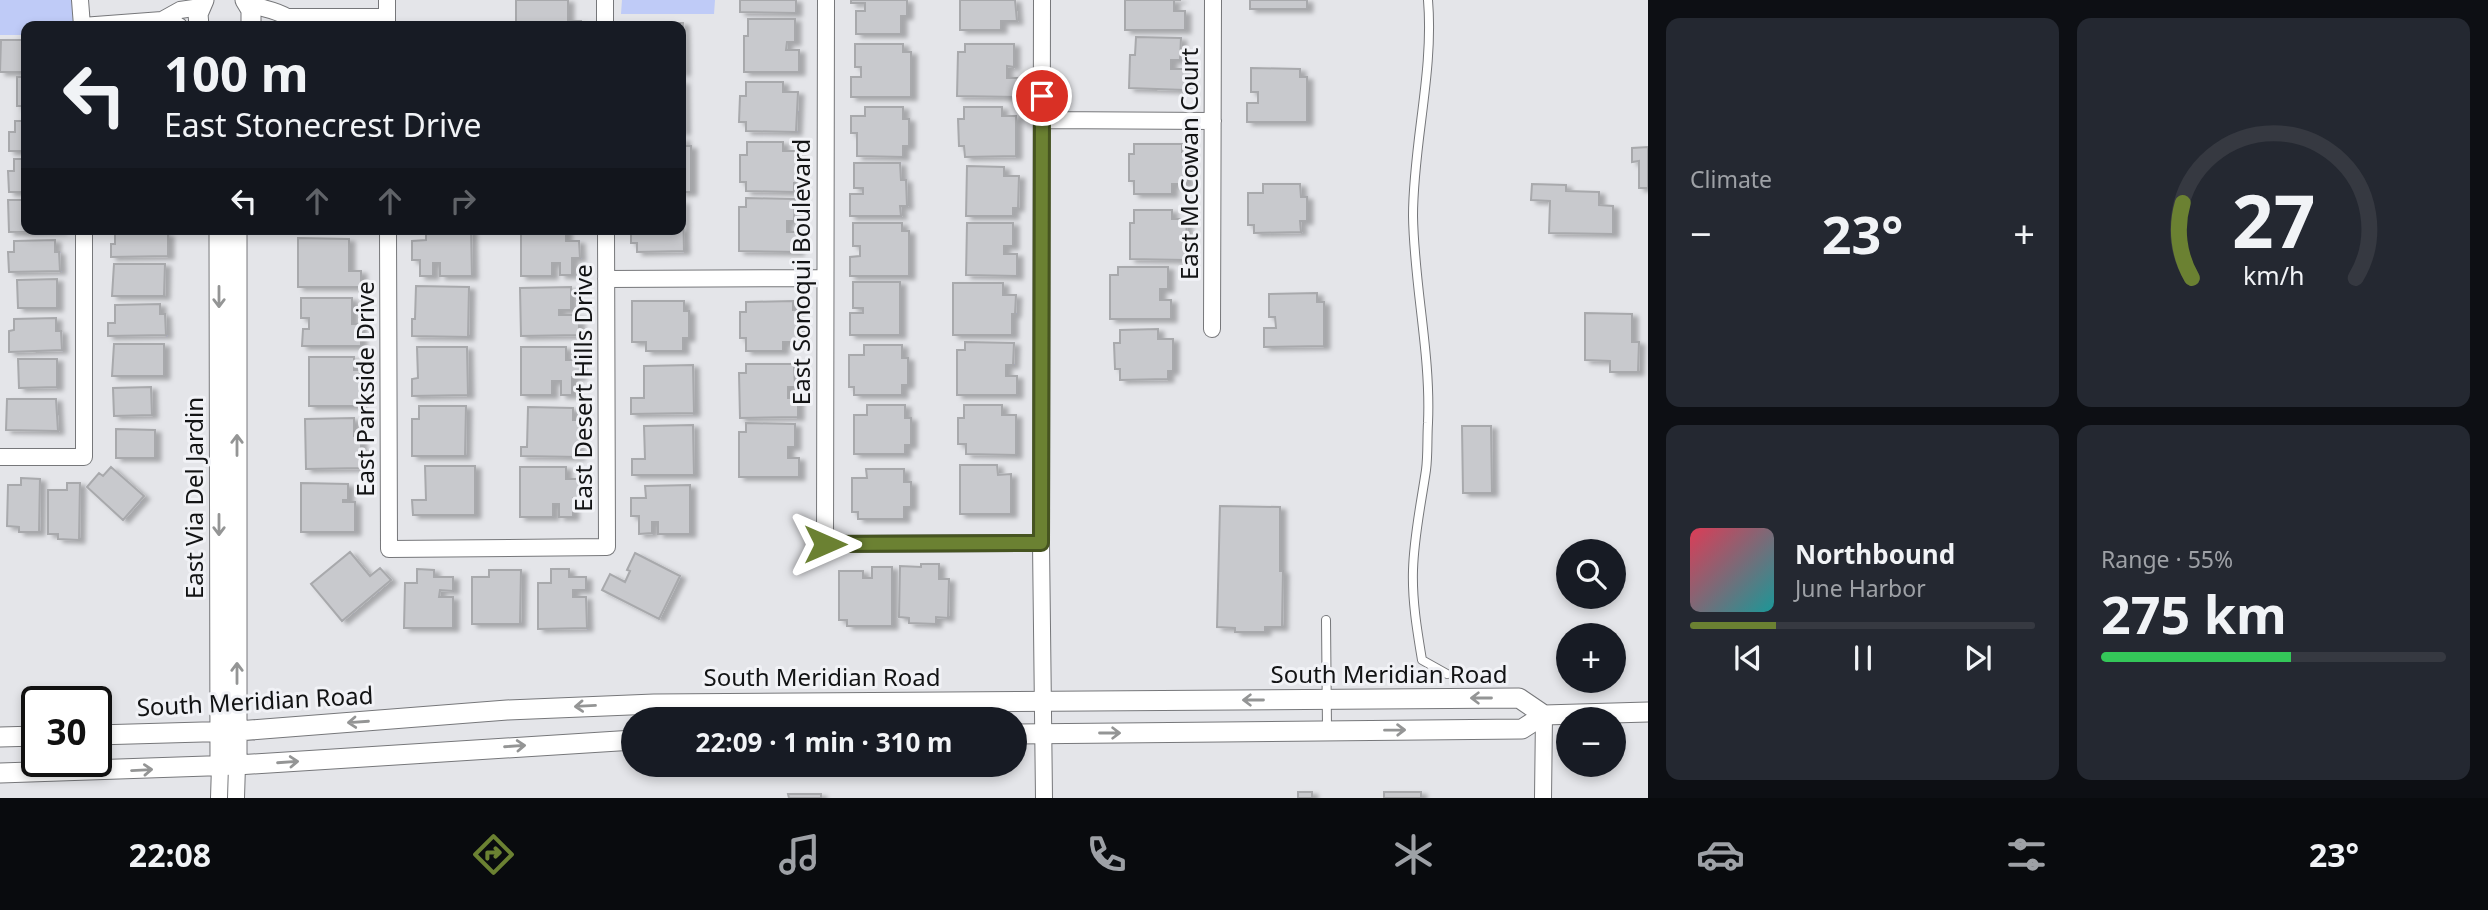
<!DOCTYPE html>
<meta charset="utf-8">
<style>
:root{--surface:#171b24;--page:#242831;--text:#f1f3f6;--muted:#9ea1a6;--line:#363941;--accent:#6b8132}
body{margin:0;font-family:"Noto Sans",sans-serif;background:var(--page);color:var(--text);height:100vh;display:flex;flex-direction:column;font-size:26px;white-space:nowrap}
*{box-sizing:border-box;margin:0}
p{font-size:23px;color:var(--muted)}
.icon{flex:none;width:38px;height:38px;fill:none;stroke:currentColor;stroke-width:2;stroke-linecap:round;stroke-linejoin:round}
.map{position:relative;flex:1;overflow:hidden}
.side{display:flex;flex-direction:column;gap:18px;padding:18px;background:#0d0f14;width:840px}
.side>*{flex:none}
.top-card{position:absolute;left:21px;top:21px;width:665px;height:214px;border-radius:14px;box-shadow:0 4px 10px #0003;background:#171b24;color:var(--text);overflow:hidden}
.buttons{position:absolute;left:1556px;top:539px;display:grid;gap:14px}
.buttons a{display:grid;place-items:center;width:70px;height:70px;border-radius:50%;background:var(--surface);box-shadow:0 4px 10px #0003;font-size:35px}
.speed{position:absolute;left:21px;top:686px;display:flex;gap:14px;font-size:35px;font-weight:700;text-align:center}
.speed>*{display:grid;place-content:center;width:91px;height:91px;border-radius:50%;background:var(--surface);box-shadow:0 4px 10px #0003;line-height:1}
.speed .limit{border:4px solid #111;border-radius:10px;background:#fff;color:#111}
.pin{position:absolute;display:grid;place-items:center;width:60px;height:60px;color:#fff;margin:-30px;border:4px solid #fff;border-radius:50%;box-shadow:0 2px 7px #0007}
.me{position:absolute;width:77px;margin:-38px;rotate:90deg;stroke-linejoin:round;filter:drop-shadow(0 0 5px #0008)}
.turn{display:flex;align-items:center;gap:24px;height:147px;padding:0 28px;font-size:32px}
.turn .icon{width:91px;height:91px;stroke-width:2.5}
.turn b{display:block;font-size:49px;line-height:60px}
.lanes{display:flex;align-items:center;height:66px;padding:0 28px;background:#0003;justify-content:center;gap:35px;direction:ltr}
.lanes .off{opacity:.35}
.big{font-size:52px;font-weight:700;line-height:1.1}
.side .widget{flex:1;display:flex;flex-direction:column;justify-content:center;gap:10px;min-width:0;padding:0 24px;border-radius:14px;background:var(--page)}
.side .dial{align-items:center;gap:0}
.dial svg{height:182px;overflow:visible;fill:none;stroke:var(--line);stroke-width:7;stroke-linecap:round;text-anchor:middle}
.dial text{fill:var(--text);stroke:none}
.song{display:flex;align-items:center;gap:21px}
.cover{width:84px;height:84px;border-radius:10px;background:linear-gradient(135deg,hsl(350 70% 55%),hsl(180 70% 35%))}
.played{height:7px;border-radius:4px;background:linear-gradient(90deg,var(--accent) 25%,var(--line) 25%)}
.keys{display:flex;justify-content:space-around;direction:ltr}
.heat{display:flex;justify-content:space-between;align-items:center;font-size:38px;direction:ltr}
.charge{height:10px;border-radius:5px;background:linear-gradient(90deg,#34c759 55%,var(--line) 0)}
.side .tiles{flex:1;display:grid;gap:18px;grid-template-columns:repeat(2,1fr)}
.trip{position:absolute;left:621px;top:707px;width:406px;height:70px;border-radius:35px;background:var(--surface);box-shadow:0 4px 10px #0003;font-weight:700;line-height:70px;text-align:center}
.menu{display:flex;height:112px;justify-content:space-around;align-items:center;background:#090b0e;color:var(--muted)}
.menu .icon{width:49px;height:49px}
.menu .on{color:var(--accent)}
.menu b{font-size:32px;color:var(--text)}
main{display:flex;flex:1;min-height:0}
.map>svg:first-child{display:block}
.green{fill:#bfcbf7}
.building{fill:#c8c9cd;stroke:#a8a9ac;stroke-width:2;filter:url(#shadow)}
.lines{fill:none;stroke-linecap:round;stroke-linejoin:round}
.service-casing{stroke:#76777a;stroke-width:10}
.minor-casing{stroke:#76777a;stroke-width:18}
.tertiary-casing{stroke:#76777a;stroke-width:21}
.service{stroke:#fff;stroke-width:8}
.minor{stroke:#fff;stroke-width:16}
.tertiary{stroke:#fff;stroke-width:19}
.oneway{stroke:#949595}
.route-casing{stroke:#465420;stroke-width:18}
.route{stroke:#6b8132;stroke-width:12}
.labels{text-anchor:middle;stroke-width:6;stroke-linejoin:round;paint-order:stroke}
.street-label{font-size:24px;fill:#121314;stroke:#f1f2f6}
</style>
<main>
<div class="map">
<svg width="1648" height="798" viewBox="0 0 1648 798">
<defs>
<filter id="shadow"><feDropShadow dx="5.5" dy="3" stdDeviation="2" flood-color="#0004"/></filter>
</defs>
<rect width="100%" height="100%" fill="#e4e5e9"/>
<!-- green -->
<path class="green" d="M0,0H72L73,26H26V35H0Z
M622,0H715L714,14H621Z"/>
<!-- building -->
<path class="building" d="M516,0H568V21H581V26H516Z
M740,0H796V13L740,12Z
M851,0H907V16H901V34H856V11H865V3H851Z
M960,0H1015L1017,21H1001V30H960Z
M1125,0H1181H1174V11H1185V30H1125Z
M1250,0H1307V9H1250Z
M748,19H795V42H787L786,50H799V72H744V36H748Z
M645,23H683L684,72H681V26H645Z
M1136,37L1181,38L1180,60H1171V69H1186L1185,90L1129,88L1130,55H1135Z
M1,40H26V72H0Z
M855,44H903V52H911V97H851V77H861V67H855Z
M965,44H1014V67L1007,66V78H1018L1017,97L957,96L958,52H965Z
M1251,68L1300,69V77H1307V122H1247V103H1258V92H1251Z
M17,77H26V106H17Z
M681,82H683L684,131H681Z
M746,82H783V92H798L796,132L746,131V122H739L740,96H746Z
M865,107H903V119H909V146H903V157L857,156V133H851V116H865Z
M964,107H1002V116H1016V156L965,157L964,146H959L958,119H964Z
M15,121H26V151H9V132H15Z
M681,139H684V146H691V192H681Z
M747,142H783V151H799V183H794V192L746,191V182H740V155H747Z
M1134,144H1182V152H1187V184H1172V194H1134V181H1129V154H1134Z
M1648,147V188H1639V161L1632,162V148Z
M14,159H26V192H9L8,171H14Z
M854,163H900L901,180H906L907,206H900L901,216H850V194H863V188H854Z
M967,166L1004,167V176H1019L1018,208H1013V216H966Z
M1263,184H1300L1301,197H1307V221H1300L1301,232L1254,233V225H1248V193H1263Z
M1532,184L1566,185V191L1599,192V205L1613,206V234L1549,233L1550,201L1531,200Z
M746,198L795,199L794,221H787V232H798V252L739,251V207H746Z
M8,200H26V229L62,231L9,232Z
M681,202H683L684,251L637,252V243H631V230L681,229Z
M1134,210H1172V219H1187L1185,260L1130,259V223H1134Z
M853,223H902V231H909V276H850V257L860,256V246H853Z
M967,223H1013V246H1004V254H1017V276L966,275Z
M115,229H162V234H168V256L111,257V244H115Z
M426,229H471L472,276H440V263H433V276H420V260H412V241L426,240Z
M521,229H566V241H579L580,258H572V275H560V263H552V276H521Z
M298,238L349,239V271H361V287H298Z
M55,240V252H59L60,271L9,272L8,252H14V241Z
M114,264H165L164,296H112Z
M1118,267H1168V289H1160V300H1171V319H1110V275H1118Z
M57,279V308H18L17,280Z
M853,282H900V335H850V313H863V308H853Z
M953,283H1003V295H1016L1015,314H1012V335H953Z
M416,286L469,287L468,337L412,336V319H415Z
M571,287V310H559V315H579V335L521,336L520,288Z
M1317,293V302H1324V346L1264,347V328H1276L1275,317H1269V294Z
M301,298H352V324H361V346H302L303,329H309V318H301Z
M632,301H684V311H689V338H683V351H646V342H632Z
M793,301V310H799V342H783V351H746V338H740V312H746V302Z
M160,304V314H165L166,335L108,336V323H115V305Z
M1585,313L1632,314V342H1639L1638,372H1610V361L1585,360Z
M56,318V331H61L62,350L9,352V331L14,330V319Z
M1158,329V339H1173V371H1168V379L1120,380V369H1115L1114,343H1120V330Z
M965,342L1014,343L1013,365H1006V376H1017V395H957V350H965Z
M114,344H164V376H112Z
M864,345H902V358H908V385H902V395H854V387H849V355H864Z
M417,347H467L468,395L412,396V379L418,378Z
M521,347H566V360H580V377H572V395H561V381H552V395H521Z
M309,357H354V370H360V406H309Z
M18,359H57V387L19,388Z
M746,364H794L795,387H788V398H798V417L740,418L739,373H746Z
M693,365L694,413L631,414V398H644V366Z
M151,387L152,415L114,416L113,388Z
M7,399H56L58,431L6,430Z
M867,405H905V418H911V445H905V454H854V415H867Z
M964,405H1002V415H1016V455L966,454V444H958V418H964Z
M419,406H466L465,456H412V419H419Z
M528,407L573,408V420H579V457L521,456V447H527Z
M354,418V436H361V468L306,469L305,419Z
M746,423L795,424V447H788V458H799V477H739V432H746Z
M693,425L694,475H632V459H645L644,426Z
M1462,426H1491L1492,493H1463Z
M116,429L155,430V458H116Z
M960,465H997L998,475L1011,474V514H960Z
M425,466H475V515H413L412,500H426Z
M111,467L144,496L123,520L87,487L99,473L103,476Z
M520,467H566V479H580V498H573V517H559V504H553V517H520Z
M866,469H904V482H911V507H904V519H858V512H852V478H867Z
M21,478L40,479L39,532H19V527L7,526L8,485H21Z
M67,483H80L79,540L58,539V534H48V490H67Z
M301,483L348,484V500H343V502H355V532H301Z
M690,485V534H658V522H652V533L639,534V516H631V498H646L645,486Z
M1220,506L1280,507V571H1283L1282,627H1265V632H1235V628L1217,627Z
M350,552L370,576L380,568L391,580L342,621L311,584Z
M635,553L680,576L659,619L602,590L610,574L625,582L630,571L627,570Z
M921,564H939V579H949L948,618L936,617V624L909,623V618L899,617L900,566L921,567Z
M872,567H892V626H847V620H839V571H863V578H872Z
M417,569L434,570V577H453V591L440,590L439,597H453V628H404L405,583H417Z
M551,569H569V577H586V590H573V597H586L587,628L538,629V583H551Z
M489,570H521L520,624H472V577H489Z
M1298,792H1312V798H1298Z
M1384,792H1421V798H1384Z
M788,794H821V798H789Z"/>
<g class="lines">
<defs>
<path id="service" d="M1428,0C1434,72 1413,144 1413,216C1414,285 1431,354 1428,423C1427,438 1428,455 1426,470C1421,504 1414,536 1413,570C1412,600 1417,630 1422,660L1447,674
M1326,620L1327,729"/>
<path id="minor" d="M80,0L82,26
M387,0V26
M605,0V26
M826,0L825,544L1041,543
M1042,0L1041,543L1044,798
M248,3C261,9 275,9 287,17H387
M162,20L180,10L200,7
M82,26L162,20L179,26
M1042,120L1213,121
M388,229L389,549L607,547L606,229
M606,279L824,278
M1212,329L1213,0
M0,457H84V229
M219,798L220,766
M236,798L237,765
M1543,798L1544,715"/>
<path id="tertiary" d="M245,0L251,10V26
M199,26L198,14L204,0
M219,229L220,766
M237,229V765
M1015,734L1522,729L1544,715L1648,712
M96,735L238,731L507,710L654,704L1519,698L1544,715
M0,737L37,736
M0,773L237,765L634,740"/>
</defs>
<!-- service casing -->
<use href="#service" class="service-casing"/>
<!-- minor casing -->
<use href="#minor" class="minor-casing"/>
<!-- tertiary casing -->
<use href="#tertiary" class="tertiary-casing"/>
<!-- service -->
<use href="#service" class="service"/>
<!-- minor -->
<use href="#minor" class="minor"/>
<!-- tertiary -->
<use href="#tertiary" class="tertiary"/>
</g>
<!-- one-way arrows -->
<defs><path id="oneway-shaft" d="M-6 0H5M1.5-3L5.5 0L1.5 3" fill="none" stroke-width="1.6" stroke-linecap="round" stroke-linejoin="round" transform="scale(1.75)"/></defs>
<g class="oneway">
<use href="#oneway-shaft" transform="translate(219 297) rotate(90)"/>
<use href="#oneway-shaft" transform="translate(237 445) rotate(-90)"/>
<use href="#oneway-shaft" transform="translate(219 525) rotate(90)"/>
<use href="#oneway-shaft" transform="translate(237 673) rotate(-90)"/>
<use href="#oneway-shaft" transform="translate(1481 698) rotate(-180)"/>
<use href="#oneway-shaft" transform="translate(1253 700) rotate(180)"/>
<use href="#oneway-shaft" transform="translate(585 706) rotate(177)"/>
<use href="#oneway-shaft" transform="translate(358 722) rotate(176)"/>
<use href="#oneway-shaft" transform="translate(1395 730) rotate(-1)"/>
<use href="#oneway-shaft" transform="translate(1110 733)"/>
<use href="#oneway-shaft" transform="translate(515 746) rotate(-4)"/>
<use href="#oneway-shaft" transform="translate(288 762) rotate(-4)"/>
<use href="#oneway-shaft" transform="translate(142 770) rotate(-3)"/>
</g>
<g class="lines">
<defs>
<path id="route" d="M825,544L1041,543L1042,96"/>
</defs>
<!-- route casing -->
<use href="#route" class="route-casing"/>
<!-- route -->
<use href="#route" class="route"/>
</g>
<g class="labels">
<!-- street labels -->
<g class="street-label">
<text transform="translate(1190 164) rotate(-90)" y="8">East McCowan Court</text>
<text transform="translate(802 272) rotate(-90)" y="8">East Sonoqui Boulevard</text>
<text transform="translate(584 388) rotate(-90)" y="8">East Desert Hills Drive</text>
<text transform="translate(366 389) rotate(-90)" y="8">East Parkside Drive</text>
<text transform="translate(195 498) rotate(-90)" y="8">East Via Del Jardin</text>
<text x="1389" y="683">South Meridian Road</text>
<text x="822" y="686">South Meridian Road</text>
<text transform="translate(255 702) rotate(-3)" y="8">South Meridian Road</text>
</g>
</g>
</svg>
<div class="buttons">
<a><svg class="icon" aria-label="search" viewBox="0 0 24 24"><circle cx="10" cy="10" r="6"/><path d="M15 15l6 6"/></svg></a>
<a>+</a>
<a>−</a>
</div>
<div class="speed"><div class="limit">30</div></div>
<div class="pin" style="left:1042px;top:96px;background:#d93025"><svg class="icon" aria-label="arrive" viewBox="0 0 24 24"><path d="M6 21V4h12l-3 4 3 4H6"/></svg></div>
<svg class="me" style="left:825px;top:544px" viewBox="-20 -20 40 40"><path d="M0-17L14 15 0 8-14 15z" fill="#6b8132" stroke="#fff" stroke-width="4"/></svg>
<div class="trip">22:09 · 1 min · 310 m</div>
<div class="top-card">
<div class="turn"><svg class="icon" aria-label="left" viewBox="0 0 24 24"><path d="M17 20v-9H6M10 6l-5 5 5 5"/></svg><div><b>100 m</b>East Stonecrest Drive</div></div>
<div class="lanes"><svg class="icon" aria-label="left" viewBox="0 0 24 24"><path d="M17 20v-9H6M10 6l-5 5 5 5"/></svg><svg class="icon off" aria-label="ahead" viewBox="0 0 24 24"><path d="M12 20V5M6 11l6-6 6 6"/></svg><svg class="icon off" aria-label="ahead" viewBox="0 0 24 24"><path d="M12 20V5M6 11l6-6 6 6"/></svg><svg class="icon off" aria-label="right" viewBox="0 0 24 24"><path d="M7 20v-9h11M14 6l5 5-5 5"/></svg></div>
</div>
</div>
<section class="side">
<div class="tiles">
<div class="widget"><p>Climate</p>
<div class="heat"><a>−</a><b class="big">23°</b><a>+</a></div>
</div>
<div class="widget dial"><svg viewBox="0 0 100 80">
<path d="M14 69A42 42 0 1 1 86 69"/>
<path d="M14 69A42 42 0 0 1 10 36" stroke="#6b8132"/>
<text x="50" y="56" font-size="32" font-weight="700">27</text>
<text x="50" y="72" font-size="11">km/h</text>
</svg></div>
<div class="widget">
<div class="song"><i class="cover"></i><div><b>Northbound</b><p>June Harbor</p></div></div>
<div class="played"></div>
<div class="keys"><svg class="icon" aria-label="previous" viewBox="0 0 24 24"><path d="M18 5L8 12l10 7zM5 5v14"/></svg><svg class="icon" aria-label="pause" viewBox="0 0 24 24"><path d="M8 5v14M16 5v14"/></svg><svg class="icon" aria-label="next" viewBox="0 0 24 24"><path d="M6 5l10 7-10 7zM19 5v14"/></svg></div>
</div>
<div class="widget"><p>Range · 55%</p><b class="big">275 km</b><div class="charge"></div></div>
</div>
</section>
</main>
<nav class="menu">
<b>22:08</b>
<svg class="icon on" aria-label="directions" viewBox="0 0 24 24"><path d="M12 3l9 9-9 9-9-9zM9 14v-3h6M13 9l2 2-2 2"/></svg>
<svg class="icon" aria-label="music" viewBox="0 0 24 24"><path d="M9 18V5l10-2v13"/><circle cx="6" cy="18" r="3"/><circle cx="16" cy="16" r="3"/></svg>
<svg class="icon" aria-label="phone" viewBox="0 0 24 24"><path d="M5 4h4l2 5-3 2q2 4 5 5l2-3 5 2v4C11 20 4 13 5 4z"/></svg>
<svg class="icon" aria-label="climate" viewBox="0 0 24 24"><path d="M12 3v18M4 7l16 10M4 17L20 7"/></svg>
<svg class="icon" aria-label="car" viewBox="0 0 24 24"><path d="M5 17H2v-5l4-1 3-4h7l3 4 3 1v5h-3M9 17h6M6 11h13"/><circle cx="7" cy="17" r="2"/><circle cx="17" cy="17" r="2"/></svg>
<svg class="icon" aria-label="filters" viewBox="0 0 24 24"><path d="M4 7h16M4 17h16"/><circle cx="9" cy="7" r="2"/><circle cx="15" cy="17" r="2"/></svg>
<b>23°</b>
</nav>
